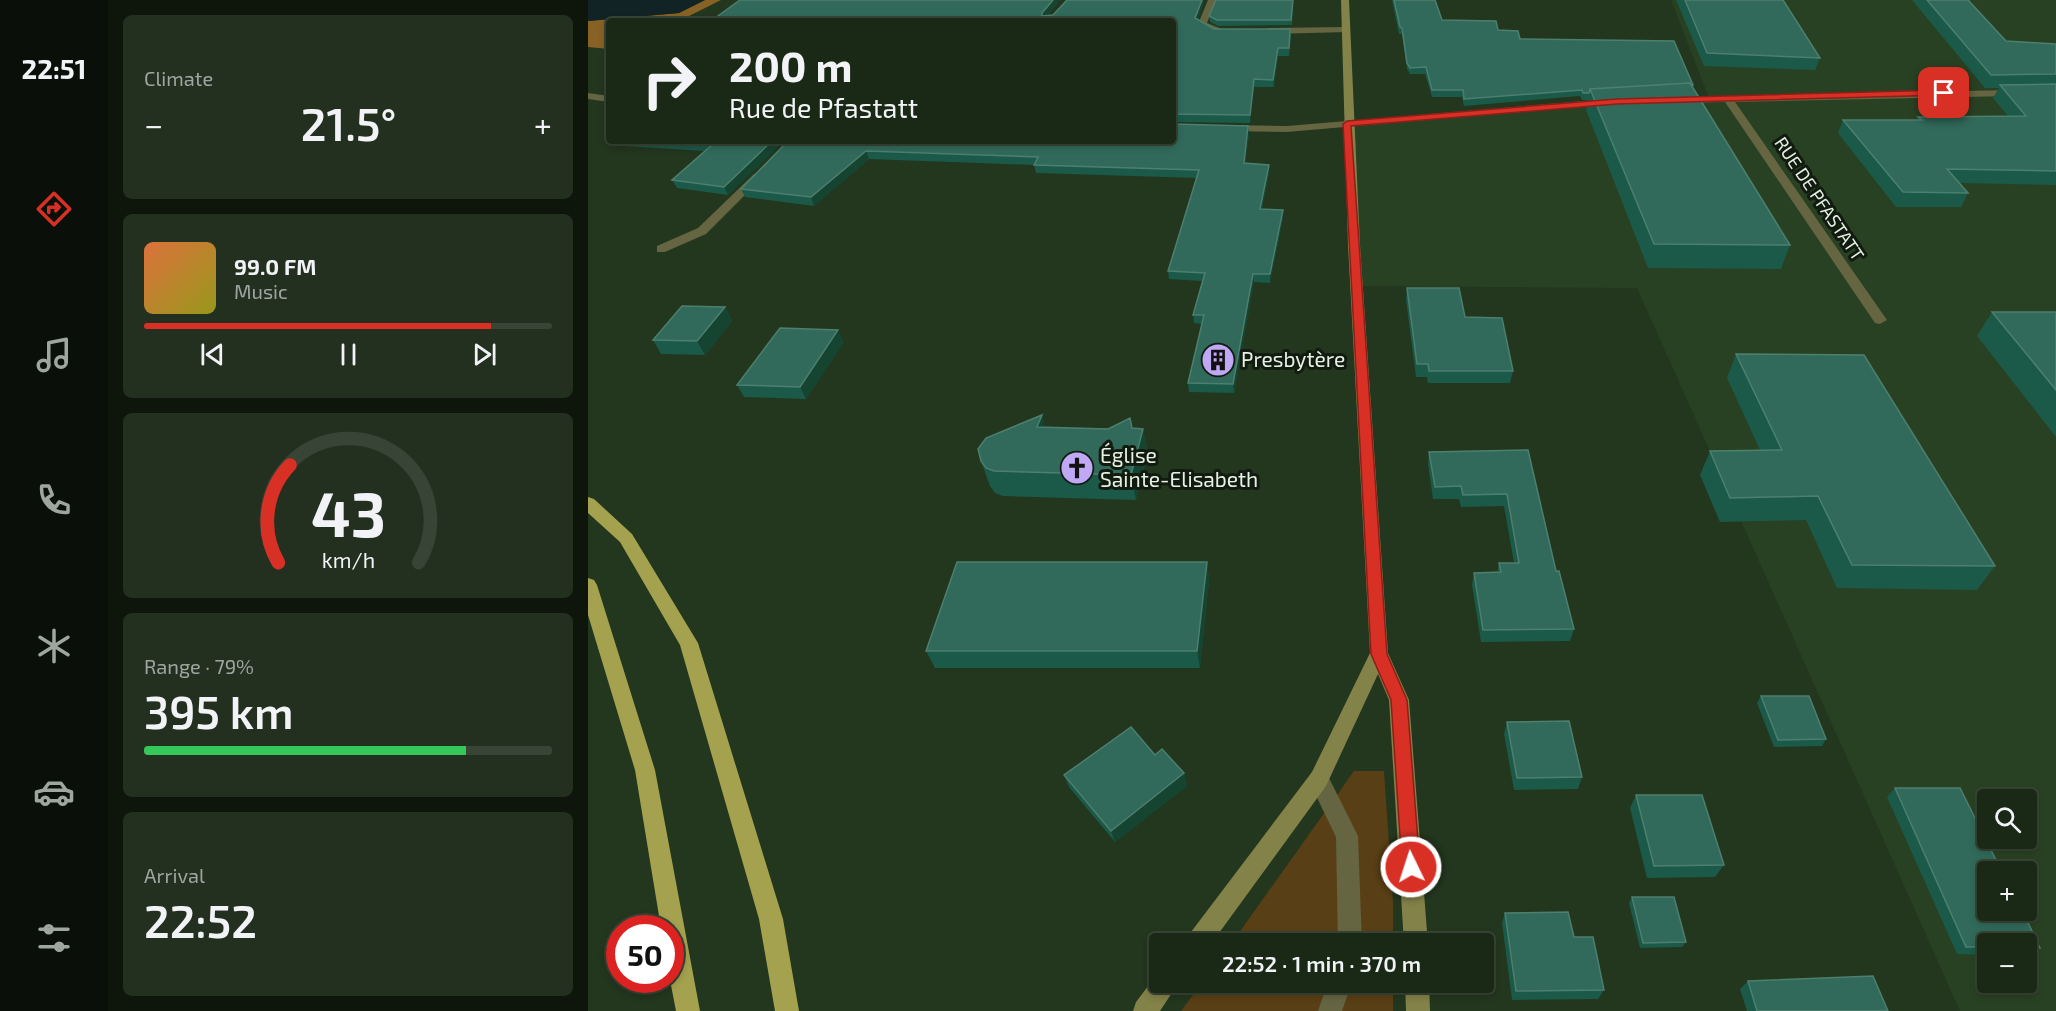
<!DOCTYPE html>
<meta charset="utf-8">
<style>
:root{--surface:#1a2816;--page:#23301f;--text:#f1f3f6;--muted:#9fa6a1;--line:#384435;--accent:#d93025}
body{margin:0;font-family:"Exo 2",sans-serif;background:var(--page);color:var(--text);height:100vh;display:flex;flex-direction:column;font-size:22px;white-space:nowrap}
*{box-sizing:border-box;margin:0}
p{font-size:20px;color:var(--muted)}
.icon{flex:none;width:33px;height:33px;fill:none;stroke:currentColor;stroke-width:2;stroke-linecap:round;stroke-linejoin:round}
.map{position:relative;flex:1;overflow:hidden}
.details{display:flex;flex-direction:column;gap:15px;padding:15px;background:#0e160c;width:480px}
.details>*{flex:none}
.guide{position:absolute;left:18px;top:18px;width:570px;height:126px;border-radius:6px;box-shadow:0 3px 9px #0003,0 0 0 2px var(--line);background:#1a2816;color:var(--text);overflow:hidden}
.buttons{position:absolute;left:1389px;top:789px;display:grid;gap:12px}
.buttons a{display:grid;place-items:center;width:60px;height:60px;border-radius:6px;background:var(--surface);box-shadow:0 3px 9px #0003,0 0 0 2px var(--line);font-size:30px}
.speed{position:absolute;left:18px;top:915px;display:flex;gap:12px;font-size:30px;font-weight:700;text-align:center}
.speed>*{display:grid;place-content:center;width:78px;height:78px;border-radius:50%;background:var(--surface);box-shadow:0 3px 9px #0003,0 0 0 2px var(--line);line-height:1}
.speed .limit{border:9px solid #d22;background:#fff;color:#111}
.pin{position:absolute;display:grid;place-items:center;width:51px;height:51px;color:#fff;margin:-26px;border-radius:12px;box-shadow:0 3px 9px #0006}
.me{position:absolute;width:66px;margin:-33px;rotate:356deg;stroke-linejoin:round;filter:drop-shadow(0 0 4px #0008)}
.turn{display:flex;align-items:center;gap:21px;height:126px;padding:0 24px;font-size:27px}
.turn .icon{width:78px;height:78px;stroke-width:2.5}
.turn b{display:block;font-size:42px;line-height:51px}
.big{font-size:45px;font-weight:600;line-height:1.1}
.details .widget{flex:1;display:flex;flex-direction:column;justify-content:center;gap:9px;min-width:0;padding:0 21px;border-radius:9px;background:var(--page)}
.details .dial{align-items:center;gap:0}
.dial svg{height:156px;overflow:visible;fill:none;stroke:var(--line);stroke-width:7;stroke-linecap:round;text-anchor:middle}
.dial text{fill:var(--text);stroke:none}
.song{display:flex;align-items:center;gap:18px}
.cover{width:72px;height:72px;border-radius:9px;background:linear-gradient(135deg,hsl(20 70% 55%),hsl(60 70% 35%))}
.played{height:6px;border-radius:3px;background:linear-gradient(90deg,var(--accent) 85%,var(--line) 85%)}
.keys{display:flex;justify-content:space-around;direction:ltr}
.heat{display:flex;justify-content:space-between;align-items:center;font-size:33px;direction:ltr}
.charge{height:9px;border-radius:4px;background:linear-gradient(90deg,#34c759 79%,var(--line) 0)}
.trip{position:absolute;left:561px;top:933px;width:345px;height:60px;border-radius:6px;background:var(--surface);box-shadow:0 3px 9px #0003,0 0 0 2px var(--line);font-weight:600;line-height:60px;text-align:center}
main{display:flex;flex:1;min-height:0}
.dock{display:flex;flex-direction:column;width:108px;justify-content:space-around;align-items:center;background:#0a1009;color:var(--muted)}
.dock .icon{width:42px;height:42px}
.dock .active{color:var(--accent)}
.dock b{font-size:27px;color:var(--text)}
.map>svg:first-child{display:block}
.built{fill:#294123;fill-rule:evenodd}
.green{fill:#593f15}
.forest{fill:#886224}
.water{fill:#112324}
.lines{fill:none;stroke-linecap:round;stroke-linejoin:round}
.minor{fill:#656542;fill-rule:evenodd}
.secondary{fill:#838249;fill-rule:evenodd}
.trunk{fill:#a4a24e;fill-rule:evenodd}
.wall{fill:#1b5949}
.shaded-wall{fill:#154431}
.building{fill:#316a5a;stroke:#4d7f6f;stroke-width:1.5}
.route{fill:#d93025;stroke:#8d1f18;stroke-width:1.5}
.labels{text-anchor:middle;stroke-width:6;stroke-linejoin:round;paint-order:stroke}
.far-street-label{font-size:18px;fill:#e5f1e2;stroke:#121b10}
.poi-label{font-size:21px;fill:#e5f1e2;stroke:#121b10;text-anchor:start}
</style>
<main>
<nav class="dock">
<b>22:51</b>
<svg class="icon active" aria-label="directions" viewBox="0 0 24 24"><path d="M12 3l9 9-9 9-9-9zM9 14v-3h6M13 9l2 2-2 2"/></svg>
<svg class="icon" aria-label="music" viewBox="0 0 24 24"><path d="M9 18V5l10-2v13"/><circle cx="6" cy="18" r="3"/><circle cx="16" cy="16" r="3"/></svg>
<svg class="icon" aria-label="phone" viewBox="0 0 24 24"><path d="M5 4h4l2 5-3 2q2 4 5 5l2-3 5 2v4C11 20 4 13 5 4z"/></svg>
<svg class="icon" aria-label="climate" viewBox="0 0 24 24"><path d="M12 3v18M4 7l16 10M4 17L20 7"/></svg>
<svg class="icon" aria-label="car" viewBox="0 0 24 24"><path d="M5 17H2v-5l4-1 3-4h7l3 4 3 1v5h-3M9 17h6M6 11h13"/><circle cx="7" cy="17" r="2"/><circle cx="17" cy="17" r="2"/></svg>
<svg class="icon" aria-label="filters" viewBox="0 0 24 24"><path d="M4 7h16M4 17h16"/><circle cx="9" cy="7" r="2"/><circle cx="15" cy="17" r="2"/></svg>
</nav>
<section class="details">
<div class="widget"><p>Climate</p>
<div class="heat"><a>−</a><b class="big">21.5°</b><a>+</a></div>
</div>
<div class="widget">
<div class="song"><i class="cover"></i><div><b>99.0 FM</b><p>Music</p></div></div>
<div class="played"></div>
<div class="keys"><svg class="icon" aria-label="previous" viewBox="0 0 24 24"><path d="M18 5L8 12l10 7zM5 5v14"/></svg><svg class="icon" aria-label="pause" viewBox="0 0 24 24"><path d="M8 5v14M16 5v14"/></svg><svg class="icon" aria-label="next" viewBox="0 0 24 24"><path d="M6 5l10 7-10 7zM19 5v14"/></svg></div>
</div>
<div class="widget dial"><svg viewBox="0 0 100 80">
<path d="M14 69A42 42 0 1 1 86 69"/>
<path d="M14 69A42 42 0 0 1 20 19" stroke="#d93025"/>
<text x="50" y="56" font-size="32" font-weight="700">43</text>
<text x="50" y="72" font-size="11">km/h</text>
</svg></div>
<div class="widget"><p>Range · 79%</p><b class="big">395 km</b><div class="charge"></div></div>
<div class="widget"><p>Arrival</p><b class="big">22:52</b></div>
</section>
<div class="map">
<svg width="1468" height="1011" viewBox="0 0 1468 1011">
<rect width="100%" height="100%" fill="#23361e"/>
<!-- built -->
<path class="built" d="M1083,0H1468V1011H1372L1049,288L767,286L759,124L1029,102L1121,98ZM1400,800H1438V838H1400ZM1400,872H1438V910H1400ZM1400,944H1438V982H1400Z"/>
<!-- green -->
<path class="green" d="M766,771H796L805,903V943L643,944Z
M614,983H805V1011H593Z"/>
<!-- forest -->
<path class="forest" d="M117,0H133L91,21H21V49L0,47V21L91,13Z"/>
<!-- water -->
<path class="water" d="M0,0H117L91,13L0,21Z"/>
<g class="lines">
<!-- minor -->
<path class="minor" d="M620,0H628L619,23L634,29V33H628L610,24Z
M757,27L761,30L760,32L680,34L676,31L680,28Z
M1468,89V95L1147,102L1299,320L1292,324L1287,323L1137,102L1091,103L1086,100L1091,97Z
M0,93L21,96V102L0,99Z
M1020,99L1023,100V104L699,132L639,131L634,128L639,125L699,126Z
M170,173L175,176L174,178L118,234L77,252H69V246L110,228L166,174Z
M731,769L738,772L770,836L774,944H750L748,837L720,779L724,772Z
M740,982H764L754,1011H730Z"/>
<!-- secondary -->
<path class="secondary" d="M753,0H761L772,245L800,653L821,700L840,944H816L801,700L790,674L738,786L623,944H596L600,936L724,772L782,653L760,245Z
M570,973L572,982H591L572,1011H545L548,1002Z
M817,982H841L842,1011H818Z"/>
<!-- trunk -->
<path class="trunk" d="M0,497L6,499L44,534L110,643L195,919L211,1011H187L171,919L92,645L32,542L0,513Z
M0,578L6,580L9,585L67,770L112,1011H88L82,980V928H73L47,770L0,615Z"/>
</g>
<!-- wall -->
<path class="wall" d="M152,0H472L459,16L465,15L479,0H615V5L610,19L626,29H702L703,36L701,56H690L686,87H666L662,123L585,122V21H123Z
M804,0H847L854,20L910,30L932,39L1105,85L1104,87L1202,245L1193,269L1060,268L998,110L1000,100H994L992,96L876,106L874,97H844L837,74H822L819,69L814,34H811Z
M1088,0H1195L1232,58L1227,70L1116,66Z
M1324,0H1380L1418,41L1468,44V185L1372,183L1380,193L1373,207H1308L1250,133L1255,120H1328L1330,117L1420,116L1405,98L1411,88H1397Z
M705,6L704,25L630,26L622,22L621,16Z
M21,134V141H196L140,195L89,188L84,180L117,151L21,145L17,137Z
M661,134L657,164L681,165V173L674,209L695,218L682,283L666,282L646,393L601,392L600,383L614,324L606,323L605,315L614,281L581,279L580,271L609,178L448,173L446,165L281,159L226,206L157,197L153,189L200,141Z
M819,288L877,317L925,371L922,383H840L839,377H828L818,300Z
M137,307L144,321L117,355L73,354L65,340Z
M1404,312H1468V437L1389,336Z
M256,342L218,399L156,397L149,385Z
M1148,354L1407,566L1389,590L1249,588L1218,520L1132,522L1112,475L1122,451L1172,450L1139,378Z
M457,427L555,429L560,454L548,500L415,496L407,493L402,486L393,461Z
M940,450L968,571L986,629L982,641L893,642L884,585L886,573H909L911,563H926L916,506L873,507L871,499H845L840,464L841,452Z
M619,562L621,580L612,668H347L338,651Z
M1173,696L1238,739L1234,746L1186,747L1169,703Z
M919,722L994,777L990,789L926,790L916,734Z
M567,755L596,773L599,786L527,842L481,787L476,775Z
M1307,788L1452,948L1441,955H1438V944H1400V955L1369,954L1299,797Z
M1048,795L1136,865L1127,877L1059,878L1042,808Z
M1044,897L1098,942L1094,947L1052,948L1041,903Z
M917,913L1016,990L1010,999L924,1000L914,923Z
M1160,981L1300,1011H1159L1152,989Z"/>
<!-- shaded-wall -->
<path class="shaded-wall" d="M465,0H472L455,20L454,13Z
M614,0L615,5L608,25L607,18Z
M690,48V56L686,87L685,80Z
M666,79V87L662,123V115Z
M660,126L661,134L656,172V163Z
M184,141H196L140,195L136,187Z
M278,151L281,159L226,206L223,197Z
M681,165V173L672,217V209Z
M695,210V218L682,283V274Z
M665,274L666,282L646,393L645,384Z
M137,307L144,321L117,355L109,341Z
M250,330L256,342L218,399L212,387Z
M454,415L461,440L449,427Z
M555,429L560,454L548,500L543,475Z
M619,562L621,580L612,668L609,651Z
M596,773L599,786L527,842L523,831Z"/>
<!-- building -->
<path class="building" d="M152,0H465L454,13V16L465,15L479,0H614L607,18L626,29H702L701,48H690L685,80L666,79L662,115L585,114V21H123Z
M628,0H705L703,20H629L621,16Z
M806,0H847L854,20L908,21L910,30L930,31L932,39L1086,41L1105,85H1103L1102,83L1002,89L1001,93H995L994,90L876,99L875,90H844L838,67L822,68L819,63L814,28L812,27Z
M1097,0H1195L1232,58L1119,53Z
M1339,0H1380L1418,41L1468,44V74L1403,75Z
M1102,83L1202,245L1066,244L1002,89Z
M1468,84V171L1359,169L1380,193L1315,192L1255,120H1334L1330,117L1438,116L1412,85Z
M585,124L660,126L656,163L681,165L672,209L695,210L682,274H665L645,384L600,383L616,315H605L617,273L580,271L611,170L446,165L450,157L278,151L223,197L153,189L200,141H585Z
M82,141H184L136,187L84,180L125,144Z
M819,288H871L877,317L914,318L925,371H841L840,364H829Z
M94,306L137,307L109,341L65,340Z
M1404,312H1468V390Z
M192,328L250,330L212,387L149,385Z
M1148,354L1276,355L1407,566L1264,565L1230,496L1142,498L1122,451L1194,450Z
M454,415L449,427L520,429L542,418L544,428L555,429L543,475L406,471L398,468L393,461L390,449L398,438Z
M940,450L968,571H971L986,629L895,630L886,573L913,572L911,563H931L919,494L875,495L873,486L847,487L841,452Z
M369,562H619L609,651H338Z
M1173,696H1221L1238,739L1190,740Z
M981,721L994,777L929,778L919,722Z
M543,727L567,755L574,749L596,773L523,831L476,775Z
M1307,788H1372L1414,872H1400V910H1434L1452,948H1438V944H1400V947H1378Z
M1048,795H1114L1136,865L1066,866Z
M1044,897H1086L1098,942L1055,943Z
M980,912L986,937H1005L1016,990L928,991L917,913Z
M1285,976L1300,1011H1169L1160,981Z"/>
<!-- route -->
<path class="route" d="M1356,90L1359,91V95L1029,104L763,126L799,654L819,700L832,867L829,874L823,876L816,874L814,867L803,700L783,654L755,124L759,121L1029,99Z"/>
<!-- icons -->
<defs>
<symbol id="building-disc" viewBox="-11 -11 22 22"><circle r="9.5" fill="#bfa8f4" stroke="#121b10"/><path d="M-4-6H4V6H1V3H-1V6H-4ZM-2.5-4.3h1.7v1.8h-1.7ZM.8-4.3h1.7v1.8H.8ZM-2.5-1h1.7V.8h-1.7ZM.8-1h1.7V.8H.8Z" fill="#111"/></symbol>
<symbol id="church-disc" viewBox="-11 -11 22 22"><circle r="9.5" fill="#bfa8f4" stroke="#121b10"/><path d="M-1.2-6h2.4v3.5h3.3v2.4h-3.3V6h-2.4V-.1h-3.3v-2.4h3.3Z" fill="#111"/></symbol>
</defs>
<g fill-rule="evenodd">
<use href="#building-disc" x="611" y="341" width="38" height="38"/>
<use href="#church-disc" x="470" y="449" width="38" height="38"/>
</g>
<g class="labels">
<!-- far-street labels -->
<g class="far-street-label">
<text transform="translate(1231 199) rotate(56)" y="6">RUE DE PFASTATT</text>
</g>
<!-- poi labels -->
<g class="poi-label">
<text x="653" y="367">Presbytère</text>
<text x="512" y="463">Église<tspan x="512" dy="24">Sainte-Elisabeth</tspan></text>
</g>
</g>
</svg>
<div class="buttons">
<a><svg class="icon" aria-label="search" viewBox="0 0 24 24"><circle cx="10" cy="10" r="6"/><path d="M15 15l6 6"/></svg></a>
<a>+</a>
<a>−</a>
</div>
<div class="speed"><div class="limit">50</div></div>
<div class="pin" style="left:1356px;top:93px;background:#d93025"><svg class="icon" aria-label="arrive" viewBox="0 0 24 24"><path d="M6 21V4h12l-3 4 3 4H6"/></svg></div>
<svg class="me" style="left:823px;top:867px" viewBox="-20 -20 40 40"><circle r="17" fill="#d93025" stroke="#fff" stroke-width="3"/><path d="M0-11L8 9 0 5-8 9z" fill="#fff"/></svg>
<div class="trip">22:52 · 1 min · 370 m</div>
<div class="guide">
<div class="turn"><svg class="icon" aria-label="right" viewBox="0 0 24 24"><path d="M7 20v-9h11M14 6l5 5-5 5"/></svg><div><b>200 m</b>Rue de Pfastatt</div></div>
</div>
</div>
</main>
